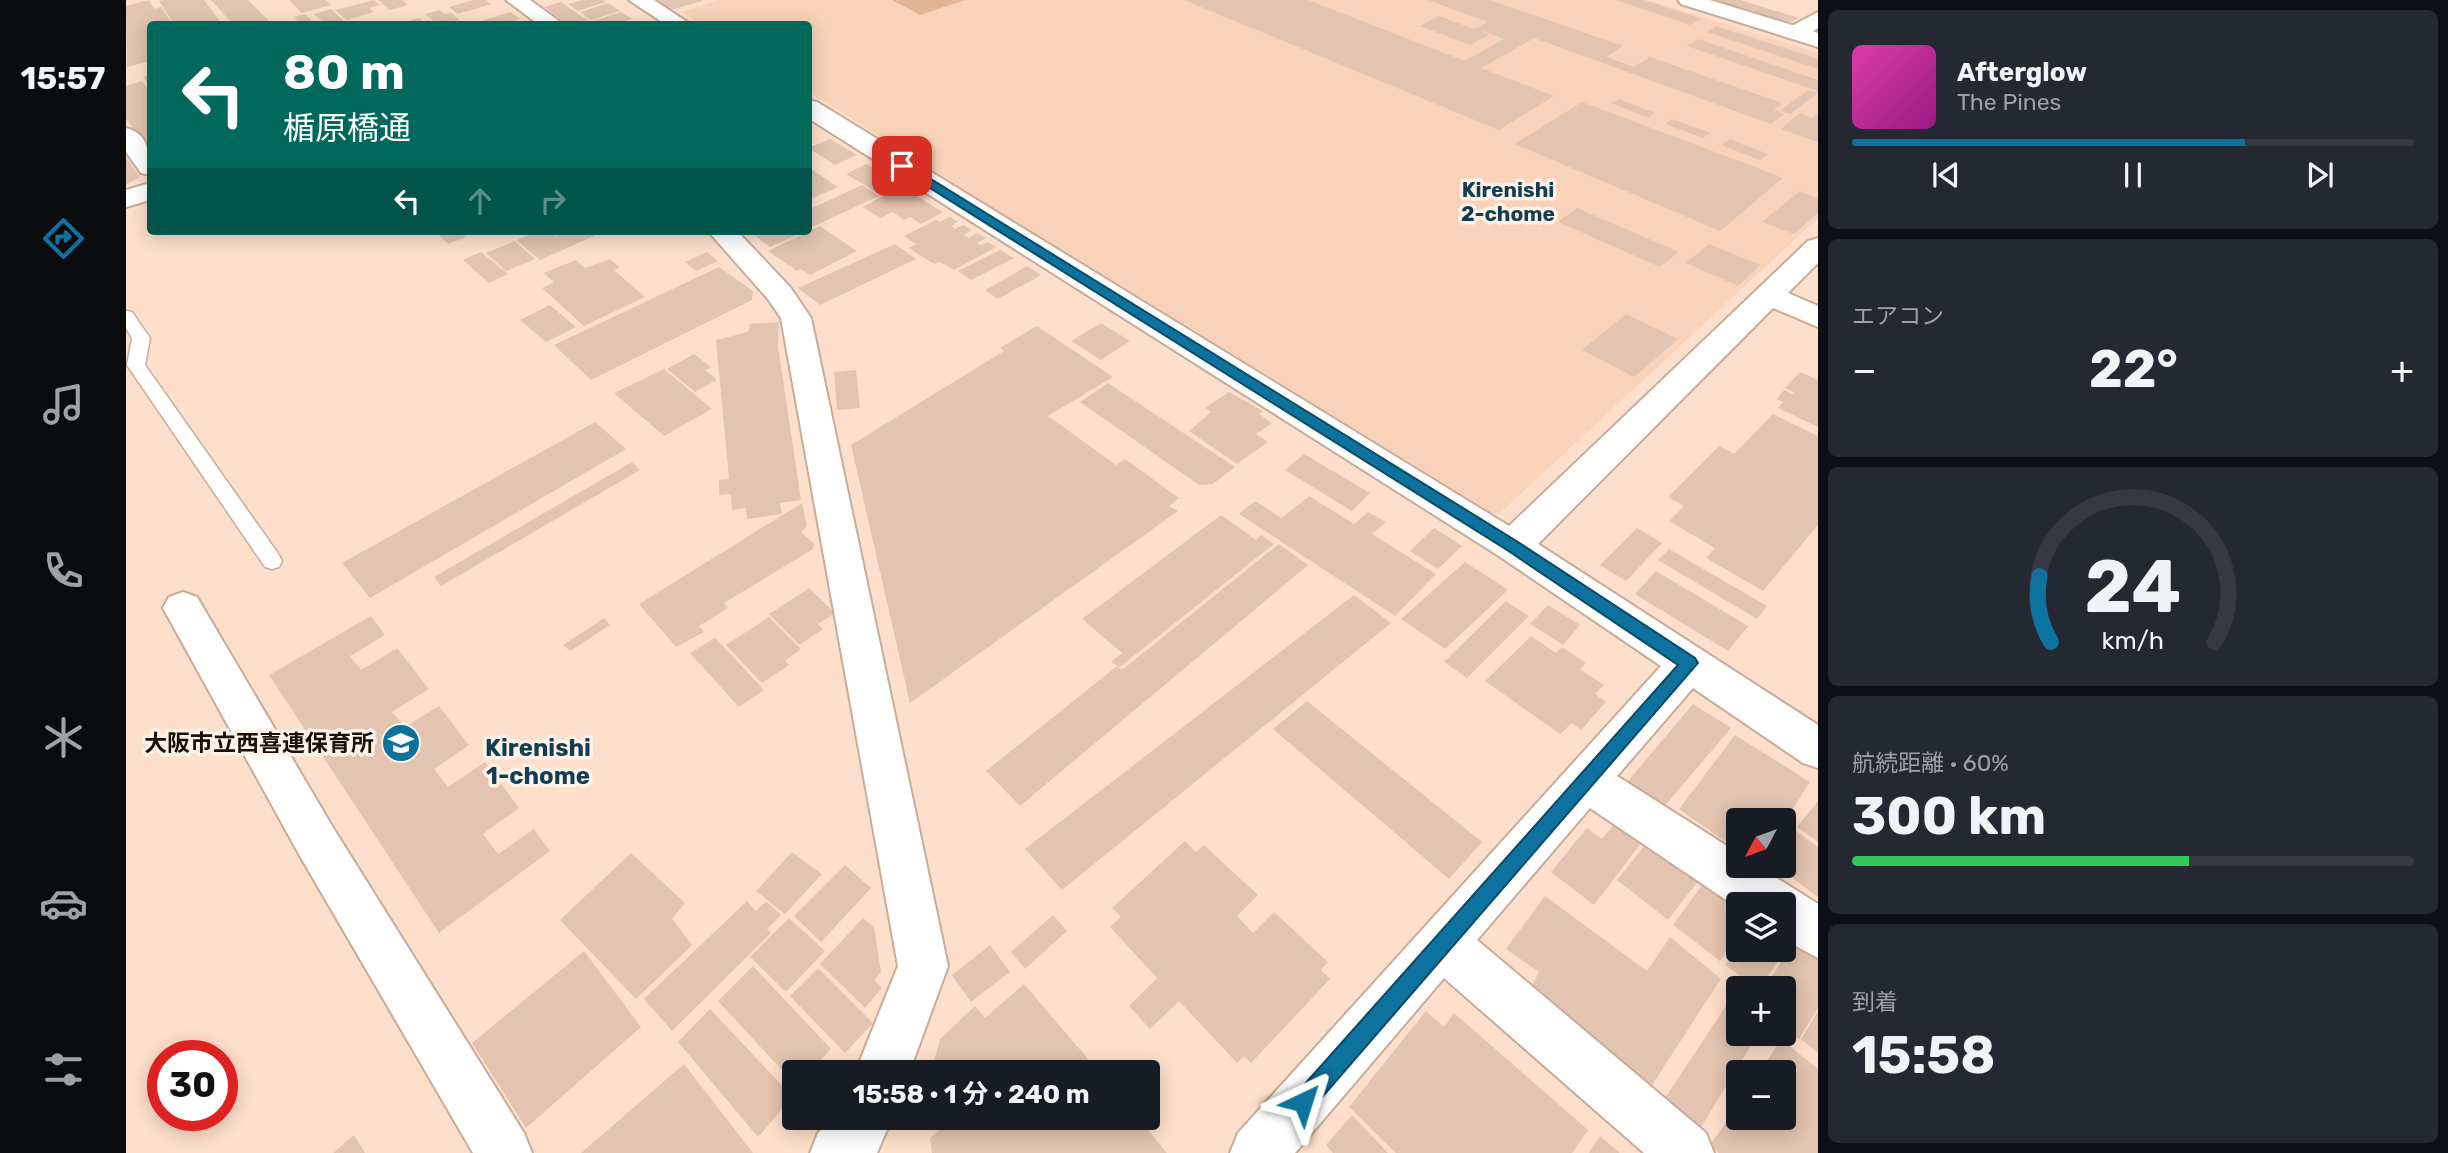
<!DOCTYPE html>
<html lang="ja">
<meta charset="utf-8">
<style>
:root{--surface:#171b24;--page:#242831;--text:#f1f3f6;--muted:#9ea1a6;--line:#363941;--accent:#0e729f}
body{margin:0;font-family:Rubik,"Noto Sans JP",sans-serif;background:var(--page);color:var(--text);height:100vh;display:flex;flex-direction:column;font-size:26px;white-space:nowrap}
*{box-sizing:border-box;margin:0}
p{font-size:23px;color:var(--muted)}
.icon{flex:none;width:38px;height:38px;fill:none;stroke:currentColor;stroke-width:2;stroke-linecap:round;stroke-linejoin:round}
.map{position:relative;flex:1;overflow:hidden}
.side{display:flex;flex-direction:column;gap:10px;padding:10px;background:#0d0f14;width:630px}
.side>*{flex:none}
.hud{position:absolute;left:21px;top:21px;width:665px;height:214px;border-radius:7px;box-shadow:0 4px 18px #0003;background:#00695c;color:#fff;overflow:hidden}
.needle{width:46px;rotate:229deg}
.fabs{position:absolute;left:1600px;top:808px;display:grid;gap:14px}
.fabs a{display:grid;place-items:center;width:70px;height:70px;border-radius:7px;background:var(--surface);box-shadow:0 4px 18px #0003;font-size:35px}
.speed{position:absolute;left:21px;top:1040px;display:flex;gap:14px;font-size:35px;font-weight:700;text-align:center}
.speed>*{display:grid;place-content:center;width:91px;height:91px;border-radius:50%;background:var(--surface);box-shadow:0 4px 18px #0003;line-height:1}
.speed .limit{border:10px solid #d22;background:#fff;color:#111}
.pin{position:absolute;display:grid;place-items:center;width:60px;height:60px;color:#fff;margin:-30px;border-radius:14px;box-shadow:0 4px 10px #0006}
.me{position:absolute;width:77px;margin:-38px;rotate:41deg;stroke-linejoin:round;filter:drop-shadow(0 0 5px #0008)}
.turn{display:flex;align-items:center;gap:24px;height:147px;padding:0 21px;font-size:32px}
.turn .icon{width:91px;height:91px;stroke-width:2.5}
.turn b{display:block;font-size:49px;line-height:60px}
.lanes{display:flex;align-items:center;height:66px;padding:0 21px;background:#0003;justify-content:center;gap:35px;direction:ltr}
.lanes .off{opacity:.35}
.big{font-size:52px;font-weight:700;line-height:1.1}
.side .widget{flex:1;display:flex;flex-direction:column;justify-content:center;gap:10px;min-width:0;padding:0 24px;border-radius:10px;background:var(--page)}
.side .dial{align-items:center;gap:0}
.dial svg{height:182px;overflow:visible;fill:none;stroke:var(--line);stroke-width:7;stroke-linecap:round;text-anchor:middle}
.dial text{fill:var(--text);stroke:none}
.song{display:flex;align-items:center;gap:21px}
.cover{width:84px;height:84px;border-radius:10px;background:linear-gradient(135deg,hsl(320 70% 55%),hsl(310 70% 35%))}
.played{height:7px;border-radius:4px;background:linear-gradient(90deg,var(--accent) 70%,var(--line) 70%)}
.keys{display:flex;justify-content:space-around;direction:ltr}
.heat{display:flex;justify-content:space-between;align-items:center;font-size:38px;direction:ltr}
.charge{height:10px;border-radius:5px;background:linear-gradient(90deg,#34c759 60%,var(--line) 0)}
.trip{position:absolute;left:656px;top:1060px;width:378px;height:70px;border-radius:7px;background:var(--surface);box-shadow:0 4px 18px #0003;font-weight:700;line-height:70px;text-align:center}
main{display:flex;flex:1;min-height:0}
.dock{display:flex;flex-direction:column;width:126px;justify-content:space-around;align-items:center;background:#090b0e;color:var(--muted)}
.dock .icon{width:49px;height:49px}
.dock .active{color:var(--accent)}
.dock b{font-size:32px;color:var(--text)}
.map>svg:first-child{display:block}
.built{fill:#f8d3b9}
.green{fill:#e1b496}
.building{fill:#e2c4b0}
.lines{fill:none;stroke-linecap:round;stroke-linejoin:round}
.lane-casing{stroke:#c9ac98;stroke-width:3}
.street-casing{stroke:#c9ac98;stroke-width:4}
.secondary-casing{stroke:#c9ac98;stroke-width:4}
.lane{fill:#fff;fill-rule:evenodd}
.street{fill:#fff;fill-rule:evenodd}
.secondary{fill:#fff;fill-rule:evenodd}
.route{fill:#0e729f;stroke:#094a67;stroke-width:2}
.labels{text-anchor:middle;stroke-width:7;stroke-linejoin:round;paint-order:stroke}
.far-neighbourhood-label{font-size:21px;font-weight:bold;fill:#133d53;stroke:#fdf1e8}
.poi-label{font-size:23px;font-weight:bold;fill:#1a1009;stroke:#fdf1e8;text-anchor:end}
.neighbourhood-label{font-size:24px;font-weight:bold;fill:#133d53;stroke:#fdf1e8}
</style>
<main>
<nav class="dock">
<b>15:57</b>
<svg class="icon active" aria-label="directions" viewBox="0 0 24 24"><path d="M12 3l9 9-9 9-9-9zM9 14v-3h6M13 9l2 2-2 2"/></svg>
<svg class="icon" aria-label="music" viewBox="0 0 24 24"><path d="M9 18V5l10-2v13"/><circle cx="6" cy="18" r="3"/><circle cx="16" cy="16" r="3"/></svg>
<svg class="icon" aria-label="phone" viewBox="0 0 24 24"><path d="M5 4h4l2 5-3 2q2 4 5 5l2-3 5 2v4C11 20 4 13 5 4z"/></svg>
<svg class="icon" aria-label="climate" viewBox="0 0 24 24"><path d="M12 3v18M4 7l16 10M4 17L20 7"/></svg>
<svg class="icon" aria-label="car" viewBox="0 0 24 24"><path d="M5 17H2v-5l4-1 3-4h7l3 4 3 1v5h-3M9 17h6M6 11h13"/><circle cx="7" cy="17" r="2"/><circle cx="17" cy="17" r="2"/></svg>
<svg class="icon" aria-label="filters" viewBox="0 0 24 24"><path d="M4 7h16M4 17h16"/><circle cx="9" cy="7" r="2"/><circle cx="15" cy="17" r="2"/></svg>
</nav>
<div class="map">
<svg width="1692" height="1153" viewBox="0 0 1692 1153">
<rect width="100%" height="100%" fill="#fedfcb"/>
<!-- built -->
<path class="built" d="M593,0H1522L1692,53V218L1374,513L1356,514L683,92L682,24H575L555,12Z"/>
<!-- green -->
<path class="green" d="M766,0H839L794,15Z"/>
<!-- building -->
<path class="building" d="M23,0L28,9L35,7L45,22L24,24V61L1,67L0,6Z
M38,0H78L96,24H48L33,1Z
M85,0H122L146,24H107Z
M163,0H199L205,5L176,13Z
M248,0L254,5L243,8L248,12L221,20L209,10Z
M252,0H276L282,5L264,10Z
M347,0H359L365,4L332,14L323,7Z
M457,0H477L480,2L452,11L442,4Z
M529,0H576V1L545,10Z
M1058,0H1182L1339,61L1378,39L1351,29L1363,35L1344,45L1294,26L1313,16L1348,29L1362,22L1302,0H1364L1497,46L1480,57L1508,67L1524,57L1656,103L1648,110L1658,114L1645,124L1408,38L1355,68L1428,96L1373,130Z
M1489,0H1518L1576,19L1564,25Z
M1590,0H1614L1673,18L1662,22Z
M435,2L455,16L469,24H441L418,7Z
M482,3L494,11L465,20L454,12Z
M205,9L220,23L199,24L188,14Z
M314,10L319,14L325,13L338,24H311L299,14Z
M384,12L394,19L376,24H346Z
M495,12L506,19L490,24H472L467,21Z
M179,14L189,24H175L168,17Z
M293,18L297,22L303,20L308,24H282L279,22Z
M1590,26L1692,59V69L1581,32Z
M1572,39L1692,80V91L1561,46Z
M24,75V151L0,119V86L16,81L21,87L24,86L17,77Z
M1682,90L1692,93L1664,114L1654,111Z
M1493,99L1529,113L1523,118L1485,103Z
M1456,102L1629,167L1657,178L1594,231L1389,144Z
M1692,112V142L1655,129L1674,113L1686,118Z
M1546,119L1584,133L1577,138L1539,124Z
M704,139L731,155L709,165L682,148Z
M1604,139L1642,154L1634,160L1595,145Z
M0,158L14,177L0,185Z
M740,164L772,183L752,193L720,174Z
M682,167L712,187L682,200Z
M736,185L753,196L682,229V210Z
M775,187L817,212L795,224L784,217L778,220L766,212L755,218L736,207Z
M1674,191L1692,199V213L1668,234L1636,222Z
M1451,208L1553,252L1534,267L1432,222Z
M824,217L832,222L825,226L829,229L837,225L846,230L837,235L843,238L851,233L860,238L851,243L855,245L861,242L870,247L828,270L814,262L808,264L783,248L790,244L778,236L810,220L814,222Z
M694,226L731,251L684,275L675,269L671,271L642,251Z
M309,231H334L340,237L322,244Z
M412,231H423L436,241L425,231H465L470,235L414,260L390,240Z
M635,231H679L644,247L628,235Z
M389,241L409,259L380,271L360,253Z
M769,244L790,259L694,305L672,288Z
M1583,244L1634,265L1612,286L1560,263Z
M874,250L888,258L845,280L832,271Z
M355,252L382,274L363,283L337,260Z
M581,252L592,261L570,271L559,262Z
M484,259L494,268L488,270L519,297L458,326L416,288L428,282L418,273L450,260L459,268Z
M901,266L915,275L872,299L859,290Z
M593,267L627,291L626,300L465,380L428,345Z
M424,305L450,327L420,342L394,320Z
M1500,314L1552,339L1508,377L1456,350Z
M653,322L652,346L675,500L654,503L656,514L621,519L620,508L606,510L605,494L593,495V480L603,479L590,340L622,332L624,324Z
M975,323L1004,341L975,360L945,341Z
M911,326L987,377L922,416L990,465L999,459L1053,498L1043,506L1052,511L784,703L725,445L878,351L874,348Z
M568,354L585,367L579,370L591,380L569,392L541,369Z
M538,369L586,409L538,436L488,393Z
M730,370L734,408L711,410L708,372Z
M1674,372L1692,380V427L1652,408L1657,402L1651,399L1658,390L1666,394L1668,392L1659,388Z
M982,383L1109,467L1087,484L1073,485L954,402Z
M1103,392L1137,411L1133,414L1146,423L1130,434L1142,442L1111,464L1063,431L1085,412L1079,408Z
M1647,414L1692,436V525L1637,591L1580,558L1589,548L1543,521L1558,506L1542,497L1593,446L1608,454Z
M469,422L500,449L244,598L216,563Z
M1178,454L1244,493L1226,511L1159,470Z
M506,462L514,470L315,586L308,577Z
M1183,496L1228,524L1242,512L1260,522L1246,534L1310,574L1269,616L1113,514L1129,501L1156,518Z
M676,503L681,526L675,532L688,544L687,549L598,603L602,608L573,626L578,632L550,647L513,604Z
M1095,515L1130,540L1135,535L1148,544L994,667L985,662L996,653L956,619Z
M1308,528L1336,546L1312,569L1284,551Z
M1511,528L1536,543L1500,581L1474,565Z
M1153,544L1182,565L894,806L860,771L991,666L996,670Z
M1543,549L1641,606L1631,619L1532,560Z
M1339,562L1382,590L1319,649L1275,619Z
M1530,571L1622,626L1602,651L1509,594Z
M683,588L709,613L692,624L697,629L673,645L643,614Z
M1228,595L1265,623L936,890L899,849Z
M1380,601L1403,616L1341,678L1318,662Z
M1422,605L1454,625L1437,645L1404,624Z
M245,616L259,635L224,656L235,670L271,648L303,689L266,712L279,727L313,706L343,745L308,769L322,787L359,762L393,808L357,834L372,854L408,829L424,851L313,933L143,675Z
M643,617L675,649L659,661L663,665L636,683L600,645Z
M478,618L484,625L444,651L437,645Z
M1405,636L1430,653L1436,647L1460,663L1454,669L1478,685L1469,694L1480,702L1455,730L1446,723L1434,734L1359,681Z
M589,638L638,690L613,707L564,653Z
M1181,701L1356,842L1323,879L1147,729Z
M1567,704L1605,728L1537,808L1501,782Z
M1609,735L1684,782L1659,821H1612V850L1553,809Z
M1692,801V842L1671,827Z
M1492,819L1519,838L1468,905L1425,872L1461,828L1476,839Z
M1669,830L1692,847V897L1650,866H1657V845Z
M1525,838L1576,876L1542,920L1491,880Z
M1059,841L1070,852L1078,845L1132,895L1111,916L1127,933L1148,912L1202,962L1195,970L1204,979L1125,1063L1118,1056L1111,1063L1053,1001L1024,1029L1003,1006L1031,978L984,927L995,917L986,908Z
M666,852L696,874L659,914L630,891Z
M505,853L559,903L546,919L566,945L510,999L434,920Z
M719,865L745,888L695,942L668,916Z
M1582,877L1612,905V935L1594,961L1547,925Z
M1419,896L1521,971L1544,937L1595,979L1524,1088L1406,986L1413,972L1380,949Z
M621,901L630,911L640,901L655,915L641,929L645,933L546,1031L518,999Z
M927,915L941,931L899,969L885,952Z
M663,918L699,951L660,992L624,957Z
M737,918L748,927L755,972L748,980L756,988L739,1008L694,964Z
M1657,927L1669,936L1633,989L1599,965L1610,950H1657Z
M1673,936L1692,950V1008L1673,1039L1657,1027V989H1637Z
M864,945L884,972L845,1002L826,975Z
M458,951L515,1027L400,1128L346,1043Z
M627,966L705,1049L683,1073H668V1083L592,1001Z
M692,968L747,1023L719,1053L664,996Z
M898,984L974,1073H805L814,1039L849,1006L859,1018Z
M1605,998L1612,1003V1034H1632L1571,1134L1535,1104Z
M584,1009L667,1097L632,1137L552,1042Z
M1300,1011L1318,1027L1328,1013L1462,1130L1446,1153H1270L1223,1107Z
M1692,1011V1053L1675,1039Z
M1655,1039L1692,1069V1153H1593L1584,1145L1612,1106V1118H1657V1073H1633Z
M558,1064L627,1153H455Z
M1226,1115L1262,1153H1207L1200,1145Z
M826,1118H1012L1041,1153H806L804,1138Z
M228,1135L239,1153H207Z
M1474,1136L1494,1153H1463Z"/>
<g class="lines">
<defs>
<path id="lane" d="M0,311L6,312L24,338L19,365L153,555L156,561L153,567L146,569L139,567L1,365L6,338L0,328Z"/>
<path id="street" d="M380,0H404L437,24H412Z
M503,0H528L564,24H539Z
M1692,12V28L1678,38H1662L1659,33L1662,28Z
M682,100L691,102L1383,526L1682,241L1692,238V263L1662,293L1692,306V327L1647,308L1412,544L1692,725V768L1677,763L1567,688L1491,776L1612,853V866H1632L1692,904V958L1657,939V905H1612V908L1464,808L1351,940L1580,1133L1588,1153H1518L1318,978L1169,1153H1104L1112,1133L1535,666L1373,556L682,118Z
M0,128C23,133 24,155 24,175L15,173L0,152Z
M24,183V200L0,207V190Z
M582,231H611L664,287L685,318L822,966L783,1073H729L772,966L655,318L642,299Z
M57,592L71,597L206,826L398,1133L406,1153H347L174,856L37,608L43,597Z
M707,1118H766L751,1153H684L692,1133Z"/>
<path id="secondary" d="M1552,0H1584L1692,33V47L1555,4Z"/>
</defs>
<!-- lane casing -->
<use href="#lane" class="lane-casing"/>
<!-- street casing -->
<use href="#street" class="street-casing"/>
<!-- secondary casing -->
<use href="#secondary" class="secondary-casing"/>
<!-- lane -->
<use href="#lane" class="lane"/>
<!-- street -->
<use href="#street" class="street"/>
<!-- secondary -->
<use href="#secondary" class="secondary"/>
</g>
<!-- route -->
<path class="route" d="M772,163H779L1392,542L1569,658L1572,663L1185,1110L1177,1114L1169,1110L1166,1102L1169,1095L1552,665L1381,550L772,168Z"/>
<!-- icons -->
<defs>
<symbol id="school-disc" viewBox="-11 -11 22 22"><circle r="9.5" fill="#0e729f" stroke="#fdf1e8"/><path d="M0-5L7-2L0 1L-7-2ZM-4 1L0 2.5L4 1V4Q0 6-4 4Z" fill="#fff"/></symbol>
</defs>
<g fill-rule="evenodd">
<use href="#school-disc" x="253" y="721" width="44" height="44"/>
</g>
<g class="labels">
<!-- far-neighbourhood labels -->
<g class="far-neighbourhood-label">
<text x="1382" y="197">Kirenishi<tspan x="1382" dy="24">2-chome</tspan></text>
</g>
<!-- poi labels -->
<g class="poi-label">
<text x="248" y="751">大阪市立西喜連保育所</text>
</g>
<!-- neighbourhood labels -->
<g class="neighbourhood-label">
<text x="412" y="756">Kirenishi<tspan x="412" dy="28">1-chome</tspan></text>
</g>
</g>
</svg>
<div class="fabs">
<a><svg class="needle" viewBox="-14 -14 28 28"><path d="M0-13l5 13h-10z" fill="#e53935"/><path d="M0 13l5-13h-10z" fill="#9ea1a6"/></svg></a>
<a><svg class="icon" aria-label="layers" viewBox="0 0 24 24"><path d="M12 4l9 5-9 5-9-5zM3 14l9 5 9-5"/></svg></a>
<a>+</a>
<a>−</a>
</div>
<div class="speed"><div class="limit">30</div></div>
<div class="pin" style="left:776px;top:166px;background:#d93025"><svg class="icon" aria-label="arrive" viewBox="0 0 24 24"><path d="M6 21V4h12l-3 4 3 4H6"/></svg></div>
<svg class="me" style="left:1177px;top:1102px" viewBox="-20 -20 40 40"><path d="M0-17L14 15 0 8-14 15z" fill="#0e729f" stroke="#fff" stroke-width="4"/></svg>
<div class="trip">15:58 · 1 分 · 240 m</div>
<div class="hud">
<div class="turn"><svg class="icon" aria-label="left" viewBox="0 0 24 24"><path d="M17 20v-9H6M10 6l-5 5 5 5"/></svg><div><b>80 m</b>楯原橋通</div></div>
<div class="lanes"><svg class="icon" aria-label="left" viewBox="0 0 24 24"><path d="M17 20v-9H6M10 6l-5 5 5 5"/></svg><svg class="icon off" aria-label="ahead" viewBox="0 0 24 24"><path d="M12 20V5M6 11l6-6 6 6"/></svg><svg class="icon off" aria-label="right" viewBox="0 0 24 24"><path d="M7 20v-9h11M14 6l5 5-5 5"/></svg></div>
</div>
</div>
<section class="side">
<div class="widget">
<div class="song"><i class="cover"></i><div><b>Afterglow</b><p>The Pines</p></div></div>
<div class="played"></div>
<div class="keys"><svg class="icon" aria-label="previous" viewBox="0 0 24 24"><path d="M18 5L8 12l10 7zM5 5v14"/></svg><svg class="icon" aria-label="pause" viewBox="0 0 24 24"><path d="M8 5v14M16 5v14"/></svg><svg class="icon" aria-label="next" viewBox="0 0 24 24"><path d="M6 5l10 7-10 7zM19 5v14"/></svg></div>
</div>
<div class="widget"><p>エアコン</p>
<div class="heat"><a>−</a><b class="big">22°</b><a>+</a></div>
</div>
<div class="widget dial"><svg viewBox="0 0 100 80">
<path d="M14 69A42 42 0 1 1 86 69"/>
<path d="M14 69A42 42 0 0 1 9 40" stroke="#0e729f"/>
<text x="50" y="56" font-size="32" font-weight="700">24</text>
<text x="50" y="72" font-size="11">km/h</text>
</svg></div>
<div class="widget"><p>航続距離 · 60%</p><b class="big">300 km</b><div class="charge"></div></div>
<div class="widget"><p>到着</p><b class="big">15:58</b></div>
</section>
</main>
